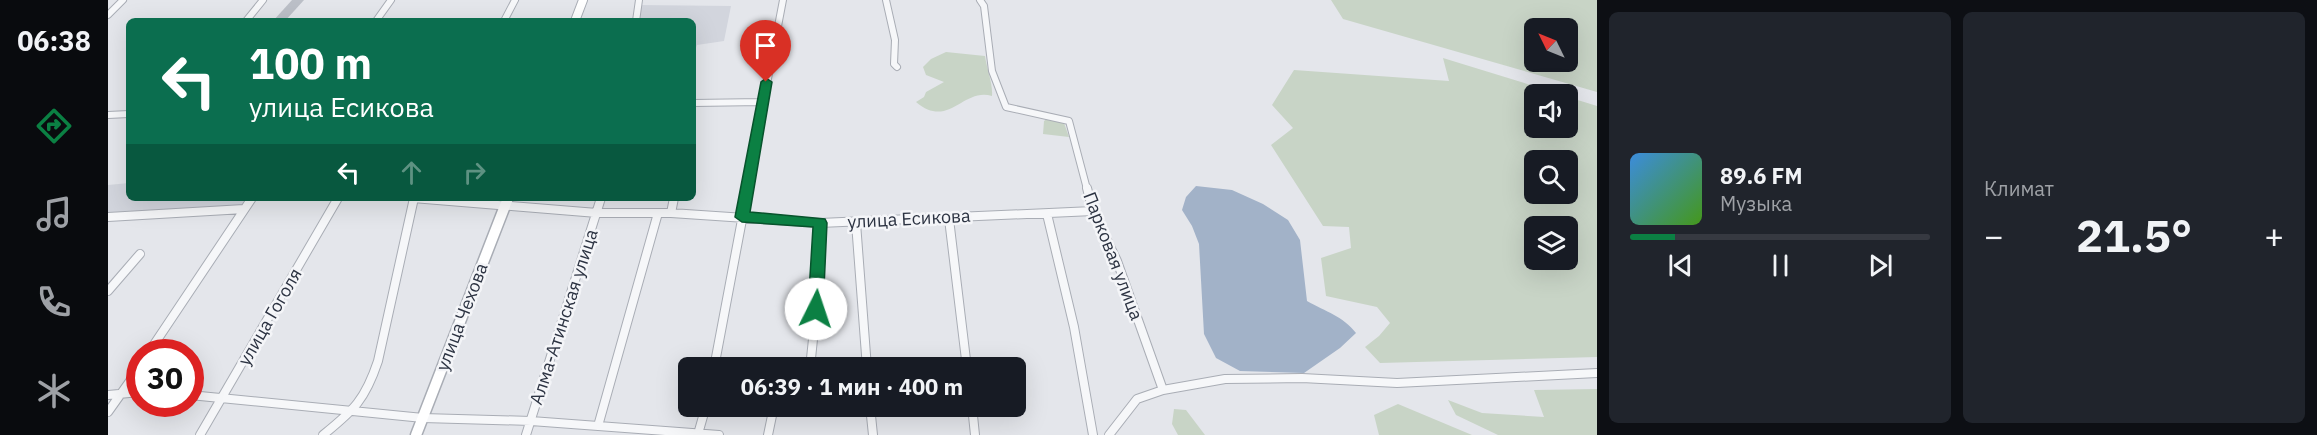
<!DOCTYPE html>
<html lang="ru">
<meta charset="utf-8">
<style>
:root{--surface:#171b24;--page:#20242c;--text:#f1f3f6;--muted:#9ea1a6;--line:#363941;--accent:#0b8043}
body{margin:0;font-family:"IBM Plex Sans",sans-serif;background:var(--page);color:var(--text);height:100vh;display:flex;flex-direction:column;font-size:22px;white-space:nowrap}
*{box-sizing:border-box;margin:0}
p{font-size:20px;color:var(--muted)}
.icon{flex:none;width:33px;height:33px;fill:none;stroke:currentColor;stroke-width:2;stroke-linecap:round;stroke-linejoin:round}
.map{position:relative;flex:1;overflow:hidden}
.panel{display:flex;flex-direction:column;gap:12px;padding:12px;background:#0d0f14;width:720px}
.panel>*{flex:none}
.top-card{position:absolute;left:18px;top:18px;width:570px;height:183px;border-radius:9px;box-shadow:0 6px 24px #0002;background:#0b6e4f;color:#fff;overflow:hidden}
.needle{width:39px;rotate:313deg}
.tools{position:absolute;left:1416px;top:18px;display:grid;gap:12px}
.tools a{display:grid;place-items:center;width:54px;height:54px;border-radius:9px;background:var(--surface);box-shadow:0 6px 24px #0002;font-size:30px}
.speed{position:absolute;left:18px;top:339px;display:flex;gap:12px;font-size:30px;font-weight:700;text-align:center}
.speed>*{display:grid;place-content:center;width:78px;height:78px;border-radius:50%;background:var(--surface);box-shadow:0 6px 24px #0002;line-height:1}
.speed .limit{border:9px solid #d22;background:#fff;color:#111}
.pin{position:absolute;display:grid;place-items:center;width:51px;height:51px;color:#fff;margin:-62px -26px;border-radius:50% 50% 50% 0;rotate:-45deg;box-shadow:0 0 6px #0007}
.pin .icon{rotate:45deg}
.me{position:absolute;width:66px;margin:-33px;rotate:4deg;stroke-linejoin:round;filter:drop-shadow(0 0 4px #0008)}
.turn{display:flex;align-items:center;gap:21px;height:126px;padding:0 24px;font-size:27px}
.turn .icon{width:78px;height:78px;stroke-width:2.5}
.turn b{display:block;font-size:42px;line-height:51px}
.lanes{display:flex;align-items:center;height:57px;padding:0 24px;background:#0003;justify-content:center;gap:30px;direction:ltr}
.lanes .off{opacity:.35}
.big{font-size:45px;font-weight:700;line-height:1.1}
.panel .tile{flex:1;display:flex;flex-direction:column;justify-content:center;gap:9px;min-width:0;padding:0 21px;border-radius:9px;background:var(--page)}
.song{display:flex;align-items:center;gap:18px}
.cover{width:72px;height:72px;border-radius:9px;background:linear-gradient(135deg,hsl(210 70% 55%),hsl(100 70% 35%))}
.played{height:6px;border-radius:3px;background:linear-gradient(90deg,var(--accent) 15%,var(--line) 15%)}
.keys{display:flex;justify-content:space-around;direction:ltr}
.heat{display:flex;justify-content:space-between;align-items:center;font-size:33px;direction:ltr}
.panel .tiles{flex:1;display:grid;gap:12px;grid-template-columns:repeat(2,1fr)}
.trip{position:absolute;left:570px;top:357px;width:348px;height:60px;border-radius:9px;background:var(--surface);box-shadow:0 6px 24px #0002;font-weight:700;line-height:60px;text-align:center}
main{display:flex;flex:1;min-height:0}
.tab-bar{display:flex;flex-direction:column;width:108px;justify-content:space-around;align-items:center;background:#090b0e;color:var(--muted)}
.tab-bar .icon{width:42px;height:42px}
.tab-bar .active{color:var(--accent)}
.tab-bar b{font-size:27px;color:var(--text)}
.map>svg:first-child{display:block}
.built{fill:#d2d5dd}
.green{fill:#c8d4c6;fill-rule:evenodd}
.water{fill:#a2b2c8}
.building{fill:#bbbfc7}
.lines{fill:none;stroke-linecap:round;stroke-linejoin:round}
.street-far1-casing{stroke:#a9adb5;stroke-width:8}
.street-casing{stroke:#a9adb5;stroke-width:10}
.secondary-far1-casing{stroke:#a9adb5;stroke-width:10}
.secondary-casing{stroke:#a9adb5;stroke-width:13}
.street-far1{stroke:#f6f7f9;stroke-width:6}
.street{stroke:#f6f7f9;stroke-width:8}
.secondary-far1{stroke:#fff;stroke-width:8}
.secondary{stroke:#fff;stroke-width:10}
.route{fill:#0b8043;stroke:#07532c;stroke-width:1.5}
.labels{text-anchor:middle;stroke-width:5;stroke-linejoin:round;paint-order:stroke}
.street-label{font-size:18px;fill:#2c3342;stroke:#f4f5f8}
</style>
<main>
<nav class="tab-bar">
<b>06:38</b>
<svg class="icon active" aria-label="directions" viewBox="0 0 24 24"><path d="M12 3l9 9-9 9-9-9zM9 14v-3h6M13 9l2 2-2 2"/></svg>
<svg class="icon" aria-label="music" viewBox="0 0 24 24"><path d="M9 18V5l10-2v13"/><circle cx="6" cy="18" r="3"/><circle cx="16" cy="16" r="3"/></svg>
<svg class="icon" aria-label="phone" viewBox="0 0 24 24"><path d="M5 4h4l2 5-3 2q2 4 5 5l2-3 5 2v4C11 20 4 13 5 4z"/></svg>
<svg class="icon" aria-label="climate" viewBox="0 0 24 24"><path d="M12 3v18M4 7l16 10M4 17L20 7"/></svg>
</nav>
<div class="map">
<svg width="1489" height="435" viewBox="0 0 1489 435">
<rect width="100%" height="100%" fill="#e4e6eb"/>
<!-- built -->
<path class="built" d="M533,5L623,6L616,41L589,45L585,56V21H532Z
M21,183V198H138L133,206L0,213V185Z"/>
<!-- green -->
<path class="green" d="M1223,0H1489V92L1235,19ZM1426,28H1460V62H1426Z
M838,52L877,56C879,70 885,83 884,96C855,87 841,130 808,102L816,97L818,92L836,82L818,75L815,67L823,59Z
M1335,58L1452,94H1426V128H1460V97L1489,106V357L1272,363L1257,347L1271,336L1282,323L1269,307L1218,296L1213,258L1243,248L1241,227L1215,226L1163,145L1185,128L1164,105L1186,70L1341,81ZM1426,160H1460V194H1426ZM1426,226H1460V260H1426Z
M940,118L956,123L961,137L935,134L936,121Z
M1489,389V435H1390L1348,415L1340,400L1374,413L1436,417L1426,390Z
M1290,404L1364,435H1271L1266,415Z
M1066,409L1078,410L1097,435H1070L1064,424Z"/>
<!-- water -->
<path class="water" d="M1088,186L1124,190L1155,204L1180,220L1192,240L1199,301C1218,312 1235,316 1248,333L1232,348L1196,373L1132,371L1108,358L1096,334L1091,244L1084,226L1074,210L1078,197Z"/>
<!-- building -->
<path class="building" d="M184,0H196L177,21H165Z"/>
<g class="lines">
<defs>
<path id="street-far1" d="M778,0L787,40L786,64L789,67
M872,0L876,6L884,71L898,107L961,121L979,189
M0,15L15,0
M138,21L155,0
M268,21L283,0
M396,21L407,0
M528,21L531,0
M585,103L654,102
M0,115L21,114
M639,189L675,0"/>
<path id="street" d="M979,188L985,211L1009,261L1055,390
M305,198L489,213H563L712,223L985,211
M563,213L566,198
M939,214L966,327L985,435
M0,217L136,209
M841,219L859,368
M748,223L759,368
M0,291L32,254
M41,352L144,198
M606,368L640,188
M702,368L710,291L712,223
M0,395L32,392
M82,395L315,418L423,421L611,435
M762,406L765,435
M864,406L867,435
M0,412L32,367
M490,426L550,213
M590,434L598,406
M92,435L230,198
M215,435C246,410 257,400 270,361L306,198
M418,435L493,198
M660,435L666,406
M1001,435L1029,399L1055,390L1117,379L1194,378L1289,383L1489,373"/>
<path id="secondary-far1" d="M467,21L475,0"/>
<path id="secondary" d="M308,435L400,198"/>
</defs>
<!-- street-far1 casing -->
<use href="#street-far1" class="street-far1-casing"/>
<!-- street casing -->
<use href="#street" class="street-casing"/>
<!-- secondary-far1 casing -->
<use href="#secondary-far1" class="secondary-far1-casing"/>
<!-- secondary casing -->
<use href="#secondary" class="secondary-casing"/>
<!-- street-far1 -->
<use href="#street-far1" class="street-far1"/>
<!-- street -->
<use href="#street" class="street"/>
<!-- secondary-far1 -->
<use href="#secondary-far1" class="secondary-far1"/>
<!-- secondary -->
<use href="#secondary" class="secondary"/>
</g>
<!-- route -->
<path class="route" d="M658,78L664,82L642,212L717,219L719,223L715,309L713,313H702L700,309L705,227L634,222L627,217L653,82Z"/>
<g class="labels">
<!-- street labels -->
<g class="street-label">
<text transform="translate(801 219) rotate(-3)" y="6">улица Есикова</text>
<text transform="translate(1005 256) rotate(69)" y="6">Парковая улица</text>
<text transform="translate(162 317) rotate(-60)" y="6">улица Гоголя</text>
<text transform="translate(354 317) rotate(-69)" y="6">улица Чехова</text>
<text transform="translate(456 317) rotate(-72)" y="6">Алма-Атинская улица</text>
</g>
</g>
</svg>
<div class="tools">
<a><svg class="needle" viewBox="-14 -14 28 28"><path d="M0-13l5 13h-10z" fill="#e53935"/><path d="M0 13l5-13h-10z" fill="#9ea1a6"/></svg></a>
<a><svg class="icon" aria-label="sound" viewBox="0 0 24 24"><path d="M4 9h4l5-4v14l-5-4H4zM17 9q2 3 0 6"/></svg></a>
<a><svg class="icon" aria-label="search" viewBox="0 0 24 24"><circle cx="10" cy="10" r="6"/><path d="M15 15l6 6"/></svg></a>
<a><svg class="icon" aria-label="layers" viewBox="0 0 24 24"><path d="M12 4l9 5-9 5-9-5zM3 14l9 5 9-5"/></svg></a>
</div>
<div class="speed"><div class="limit">30</div></div>
<div class="pin" style="left:658px;top:82px;background:#d93025"><svg class="icon" aria-label="arrive" viewBox="0 0 24 24"><path d="M6 21V4h12l-3 4 3 4H6"/></svg></div>
<svg class="me" style="left:708px;top:309px" viewBox="-20 -20 40 40"><circle r="19" fill="#fff"/><path d="M0-13L10 11 0 6-10 11z" fill="#0b8043"/></svg>
<div class="trip">06:39 · 1 мин · 400 m</div>
<div class="top-card">
<div class="turn"><svg class="icon" aria-label="left" viewBox="0 0 24 24"><path d="M17 20v-9H6M10 6l-5 5 5 5"/></svg><div><b>100 m</b>улица Есикова</div></div>
<div class="lanes"><svg class="icon" aria-label="left" viewBox="0 0 24 24"><path d="M17 20v-9H6M10 6l-5 5 5 5"/></svg><svg class="icon off" aria-label="ahead" viewBox="0 0 24 24"><path d="M12 20V5M6 11l6-6 6 6"/></svg><svg class="icon off" aria-label="right" viewBox="0 0 24 24"><path d="M7 20v-9h11M14 6l5 5-5 5"/></svg></div>
</div>
</div>
<section class="panel">
<div class="tiles">
<div class="tile">
<div class="song"><i class="cover"></i><div><b>89.6 FM</b><p>Музыка</p></div></div>
<div class="played"></div>
<div class="keys"><svg class="icon" aria-label="previous" viewBox="0 0 24 24"><path d="M18 5L8 12l10 7zM5 5v14"/></svg><svg class="icon" aria-label="pause" viewBox="0 0 24 24"><path d="M8 5v14M16 5v14"/></svg><svg class="icon" aria-label="next" viewBox="0 0 24 24"><path d="M6 5l10 7-10 7zM19 5v14"/></svg></div>
</div>
<div class="tile"><p>Климат</p>
<div class="heat"><a>−</a><b class="big">21.5°</b><a>+</a></div>
</div>
</div>
</section>
</main>
